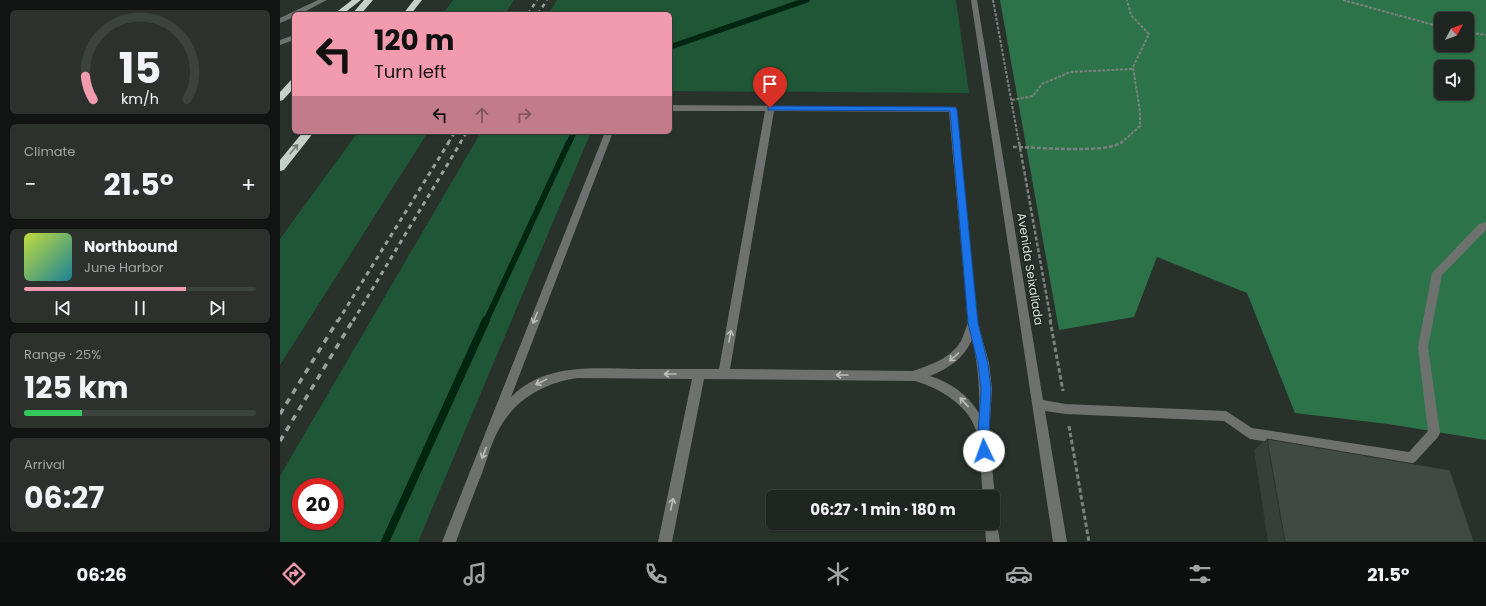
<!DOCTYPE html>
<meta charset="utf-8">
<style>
:root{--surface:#1f2520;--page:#2c312d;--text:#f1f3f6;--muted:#a1a5a5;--line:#3c423e;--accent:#f29aae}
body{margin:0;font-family:Poppins,sans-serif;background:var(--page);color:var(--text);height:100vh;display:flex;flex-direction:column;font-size:15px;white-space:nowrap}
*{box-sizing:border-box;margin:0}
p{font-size:13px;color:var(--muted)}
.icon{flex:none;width:22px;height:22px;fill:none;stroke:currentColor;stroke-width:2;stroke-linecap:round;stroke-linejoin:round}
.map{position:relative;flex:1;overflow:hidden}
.drawer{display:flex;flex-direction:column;gap:10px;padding:10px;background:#111412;width:280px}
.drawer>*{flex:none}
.hud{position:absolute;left:12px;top:12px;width:380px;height:122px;border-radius:6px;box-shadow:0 1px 3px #0004,0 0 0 1px var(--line);background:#f29aae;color:#111;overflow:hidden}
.needle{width:26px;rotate:49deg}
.fabs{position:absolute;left:1154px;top:12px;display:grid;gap:8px}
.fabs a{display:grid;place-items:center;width:40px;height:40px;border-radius:6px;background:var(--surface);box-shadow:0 1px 3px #0004,0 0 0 1px var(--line);font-size:20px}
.speed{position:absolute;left:12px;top:478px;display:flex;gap:8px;font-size:20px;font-weight:700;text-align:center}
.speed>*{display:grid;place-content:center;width:52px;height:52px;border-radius:50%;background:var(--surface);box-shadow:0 1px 3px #0004,0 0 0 1px var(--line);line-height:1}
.speed .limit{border:6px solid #d22;background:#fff;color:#111}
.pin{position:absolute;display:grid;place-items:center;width:34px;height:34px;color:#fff;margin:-41px -17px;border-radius:50% 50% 50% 0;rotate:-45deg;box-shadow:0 0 4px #0007}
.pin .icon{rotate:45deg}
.me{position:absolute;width:44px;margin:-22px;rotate:357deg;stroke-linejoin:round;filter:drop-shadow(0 0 3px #0008)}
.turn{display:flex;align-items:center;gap:14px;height:84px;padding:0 16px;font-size:18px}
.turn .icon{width:52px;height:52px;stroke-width:2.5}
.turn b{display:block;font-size:28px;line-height:34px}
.lanes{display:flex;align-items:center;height:38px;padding:0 16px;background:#0003;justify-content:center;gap:20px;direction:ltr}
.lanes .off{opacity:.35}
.big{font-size:30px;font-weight:700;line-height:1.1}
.drawer .tile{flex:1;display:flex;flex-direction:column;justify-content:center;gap:6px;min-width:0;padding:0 14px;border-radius:6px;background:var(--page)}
.drawer .dial{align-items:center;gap:0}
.dial svg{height:104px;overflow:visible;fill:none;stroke:var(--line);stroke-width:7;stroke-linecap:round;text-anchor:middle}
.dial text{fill:var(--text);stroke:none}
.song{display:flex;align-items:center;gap:12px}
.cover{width:48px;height:48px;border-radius:6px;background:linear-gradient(135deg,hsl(70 70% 55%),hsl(190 70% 35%))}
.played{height:4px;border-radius:2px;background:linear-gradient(90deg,var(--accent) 70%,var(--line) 70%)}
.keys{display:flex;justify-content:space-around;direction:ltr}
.heat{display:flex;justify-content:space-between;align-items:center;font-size:22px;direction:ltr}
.charge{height:6px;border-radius:3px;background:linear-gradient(90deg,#34c759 25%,var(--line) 0)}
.trip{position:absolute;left:486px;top:490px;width:234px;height:40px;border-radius:6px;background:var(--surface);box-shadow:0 1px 3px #0004,0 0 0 1px var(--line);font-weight:700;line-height:40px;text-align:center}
.tabs{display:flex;height:64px;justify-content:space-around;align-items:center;background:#0c0f0d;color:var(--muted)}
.tabs .icon{width:28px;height:28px}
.tabs .on{color:var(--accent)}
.tabs b{font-size:18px;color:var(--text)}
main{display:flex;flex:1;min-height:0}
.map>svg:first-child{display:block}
.green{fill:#1f5736;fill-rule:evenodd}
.forest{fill:#2c7349;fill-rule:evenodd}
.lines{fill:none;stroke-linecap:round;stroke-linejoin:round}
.stream-far2{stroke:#002510;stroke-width:5.5}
.stream-far1{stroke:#002510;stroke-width:6}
.stream{stroke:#002510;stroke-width:8}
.path-far2{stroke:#7b827d;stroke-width:2;stroke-dasharray:3 1.5;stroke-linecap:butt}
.path-far1{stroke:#7b827d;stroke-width:2.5;stroke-dasharray:4 2;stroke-linecap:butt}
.path{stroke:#7b827d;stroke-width:3;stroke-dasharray:4.5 2.5;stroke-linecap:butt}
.minor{fill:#6e726f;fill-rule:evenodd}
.highway{fill:#c5d0c8;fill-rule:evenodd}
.rail-far2{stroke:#9aa19c;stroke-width:2.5;stroke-dasharray:4 4;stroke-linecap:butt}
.rail-far1{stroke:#9aa19c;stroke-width:3;stroke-dasharray:4.5 4.5;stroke-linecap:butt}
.rail{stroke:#9aa19c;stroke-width:3.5;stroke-dasharray:6 6;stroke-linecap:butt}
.wall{fill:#373f3a}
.building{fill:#404943;stroke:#2d332f}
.oneway{stroke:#727c75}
.oneway2{stroke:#bbc0bd}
.route{fill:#1a73e8;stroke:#114b97}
.labels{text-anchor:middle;stroke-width:3;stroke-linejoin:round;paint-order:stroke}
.street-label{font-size:12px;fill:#dce2de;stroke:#1f2722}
</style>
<main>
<section class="drawer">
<div class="tile dial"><svg viewBox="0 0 100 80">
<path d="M14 69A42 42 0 1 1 86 69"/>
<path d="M14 69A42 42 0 0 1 8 51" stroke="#f29aae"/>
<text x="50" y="56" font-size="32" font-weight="700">15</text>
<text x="50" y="72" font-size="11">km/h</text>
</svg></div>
<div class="tile"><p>Climate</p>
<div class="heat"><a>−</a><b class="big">21.5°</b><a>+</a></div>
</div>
<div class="tile">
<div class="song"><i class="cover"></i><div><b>Northbound</b><p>June Harbor</p></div></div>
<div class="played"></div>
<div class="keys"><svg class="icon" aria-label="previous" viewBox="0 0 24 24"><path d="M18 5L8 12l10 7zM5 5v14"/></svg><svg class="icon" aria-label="pause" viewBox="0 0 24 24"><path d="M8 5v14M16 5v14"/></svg><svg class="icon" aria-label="next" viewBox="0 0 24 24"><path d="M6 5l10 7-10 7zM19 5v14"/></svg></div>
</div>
<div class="tile"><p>Range · 25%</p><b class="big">125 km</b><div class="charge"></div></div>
<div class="tile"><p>Arrival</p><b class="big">06:27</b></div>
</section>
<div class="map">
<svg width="1206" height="542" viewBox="0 0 1206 542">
<rect width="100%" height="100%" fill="#29312b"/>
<!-- green -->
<path class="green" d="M173,0H234L225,14H163Z
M277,0H676L689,93L390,91V14H269Z
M78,132H148L0,365V239Z
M201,132H311L138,542H0V476ZM21,487H55V521H21Z"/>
<!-- forest -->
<path class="forest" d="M720,0H1206V440L1108,424L1015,413L967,293L877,257L854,317L779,330ZM1161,19H1187V45H1161ZM1161,67H1187V93H1161Z"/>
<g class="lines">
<!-- stream-far2 -->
<path class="stream-far2" d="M390,47L527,0
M289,143L294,132"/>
<!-- stream-far1 -->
<path class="stream-far1" d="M206,321L289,142"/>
<!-- stream -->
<path class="stream" d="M105,542L206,320"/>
<!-- path-far2 -->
<path class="path-far2" d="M713,0L739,143
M1063,0L1161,27
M1187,32L1206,35
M732,100L753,96L762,84L790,72L853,69
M841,143L860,126V112L853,67L869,34L851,15L847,0"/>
<!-- path-far1 -->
<path class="path-far1" d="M739,142L771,321
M733,147C754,147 829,154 842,142"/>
<!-- path -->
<path class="path" d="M770,320L783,391
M789,426L809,542"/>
<!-- minor -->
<path class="minor" d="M38,0H47L20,14H14V17L0,23V18Z
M691,0H697L763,400L786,404L946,411L972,428L1129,452L1148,431L1138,347L1152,273L1199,224L1206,222V230L1162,275L1148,347L1160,433L1158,437L1135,462L1131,464L970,439L944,421L786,414L765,411L787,542H773Z
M14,35V40L0,45V40Z
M390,105L676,107L698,323L709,363L712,389L709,435L715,497L713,501V497H703C701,477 701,455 697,435C692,407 660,388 635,381L424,379L392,542H378L412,379L298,378C262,383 232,401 216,435C210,447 207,460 202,473C193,496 184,519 176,542H162L325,132H333L231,397C264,363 313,368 357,369C384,369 412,369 439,369L485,111H390ZM494,111L669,112L688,323C685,329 684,335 681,341C670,359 652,364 633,371L450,369ZM692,340C698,365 700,387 699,413C687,394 671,383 650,376C669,368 683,359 692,340Z
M713,517L716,518L720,542H706L705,523H713Z"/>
<!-- highway -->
<path class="highway" d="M72,0H81L63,14H54Z
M84,0H93L81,14H72Z
M134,0H142L131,14H123Z
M14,79V88L3,100L0,101V92L11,80Z
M23,132H34L4,170L0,171V160Z"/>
<!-- rail-far2 -->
<path class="rail-far2" d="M248,14L257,0
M258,14L267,0
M168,143L175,132
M180,143L187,132"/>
<!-- rail-far1 -->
<path class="rail-far1" d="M58,321L169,142
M73,321L181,142"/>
<!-- rail -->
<path class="rail" d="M0,414L58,320
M0,441L73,320"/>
</g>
<!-- wall -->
<path class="wall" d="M987,439L1194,542H988L974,450Z"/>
<!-- building -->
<path class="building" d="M987,439L1170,470L1194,542H1005Z"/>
<!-- one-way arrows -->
<defs><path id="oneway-shaft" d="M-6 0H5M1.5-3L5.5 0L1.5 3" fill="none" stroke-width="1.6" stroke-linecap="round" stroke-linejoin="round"/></defs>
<use class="oneway" href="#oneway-shaft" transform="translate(14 149) rotate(-50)"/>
<g class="oneway2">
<use href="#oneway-shaft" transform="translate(255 318) rotate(112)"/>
<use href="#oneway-shaft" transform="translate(450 336) rotate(-80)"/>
<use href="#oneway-shaft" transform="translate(674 357) rotate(138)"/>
<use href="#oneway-shaft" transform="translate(390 374) rotate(-180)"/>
<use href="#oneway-shaft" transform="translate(562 375) rotate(-180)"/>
<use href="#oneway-shaft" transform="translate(261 382) rotate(154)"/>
<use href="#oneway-shaft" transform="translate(684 402) rotate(-133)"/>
<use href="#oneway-shaft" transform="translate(204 453) rotate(111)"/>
<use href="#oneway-shaft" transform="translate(392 504) rotate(-78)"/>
</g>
<!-- route -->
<path class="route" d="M488,106L673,107L677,109L698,323L708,364L711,389L709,435L710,451L708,454L704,456L701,454L698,435L701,389L698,364L688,323L670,111L490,110H488Z"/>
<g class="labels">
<!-- street labels -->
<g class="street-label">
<text transform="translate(750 269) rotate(81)" y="4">Avenida Seixalíada</text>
</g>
</g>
</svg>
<div class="fabs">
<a><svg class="needle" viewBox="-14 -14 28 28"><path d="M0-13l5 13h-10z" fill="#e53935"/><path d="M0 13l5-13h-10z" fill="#a1a5a5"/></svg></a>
<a><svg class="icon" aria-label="sound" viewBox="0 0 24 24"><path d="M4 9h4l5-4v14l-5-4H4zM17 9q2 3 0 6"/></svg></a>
</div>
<div class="speed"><div class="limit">20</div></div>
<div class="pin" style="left:490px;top:108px;background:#d93025"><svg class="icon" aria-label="arrive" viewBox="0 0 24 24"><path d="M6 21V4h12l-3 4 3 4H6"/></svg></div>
<svg class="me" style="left:704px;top:451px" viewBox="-20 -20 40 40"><circle r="19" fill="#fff"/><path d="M0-13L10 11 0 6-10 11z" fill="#1a73e8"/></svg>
<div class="trip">06:27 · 1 min · 180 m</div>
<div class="hud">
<div class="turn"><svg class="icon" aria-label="left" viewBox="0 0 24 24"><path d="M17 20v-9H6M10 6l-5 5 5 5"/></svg><div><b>120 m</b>Turn left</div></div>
<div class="lanes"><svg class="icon" aria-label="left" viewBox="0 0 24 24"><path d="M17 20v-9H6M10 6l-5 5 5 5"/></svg><svg class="icon off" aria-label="ahead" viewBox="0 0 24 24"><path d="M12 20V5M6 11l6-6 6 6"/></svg><svg class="icon off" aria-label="right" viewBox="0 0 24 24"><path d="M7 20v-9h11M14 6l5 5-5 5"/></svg></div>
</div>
</div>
</main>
<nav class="tabs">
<b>06:26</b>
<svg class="icon on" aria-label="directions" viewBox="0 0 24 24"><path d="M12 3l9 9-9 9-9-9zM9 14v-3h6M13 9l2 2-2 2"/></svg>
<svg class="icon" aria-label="music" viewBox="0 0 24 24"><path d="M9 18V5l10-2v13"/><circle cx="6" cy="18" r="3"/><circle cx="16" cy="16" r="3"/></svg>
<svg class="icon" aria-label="phone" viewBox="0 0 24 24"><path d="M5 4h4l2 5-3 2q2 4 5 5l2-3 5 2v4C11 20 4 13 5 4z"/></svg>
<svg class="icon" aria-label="climate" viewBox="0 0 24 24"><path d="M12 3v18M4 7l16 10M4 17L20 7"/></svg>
<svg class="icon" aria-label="car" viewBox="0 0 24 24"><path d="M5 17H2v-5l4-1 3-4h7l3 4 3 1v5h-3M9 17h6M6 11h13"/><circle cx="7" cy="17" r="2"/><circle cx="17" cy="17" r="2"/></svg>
<svg class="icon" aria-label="filters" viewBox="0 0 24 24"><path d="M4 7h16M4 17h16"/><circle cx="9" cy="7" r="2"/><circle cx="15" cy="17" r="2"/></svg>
<b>21.5°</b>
</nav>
